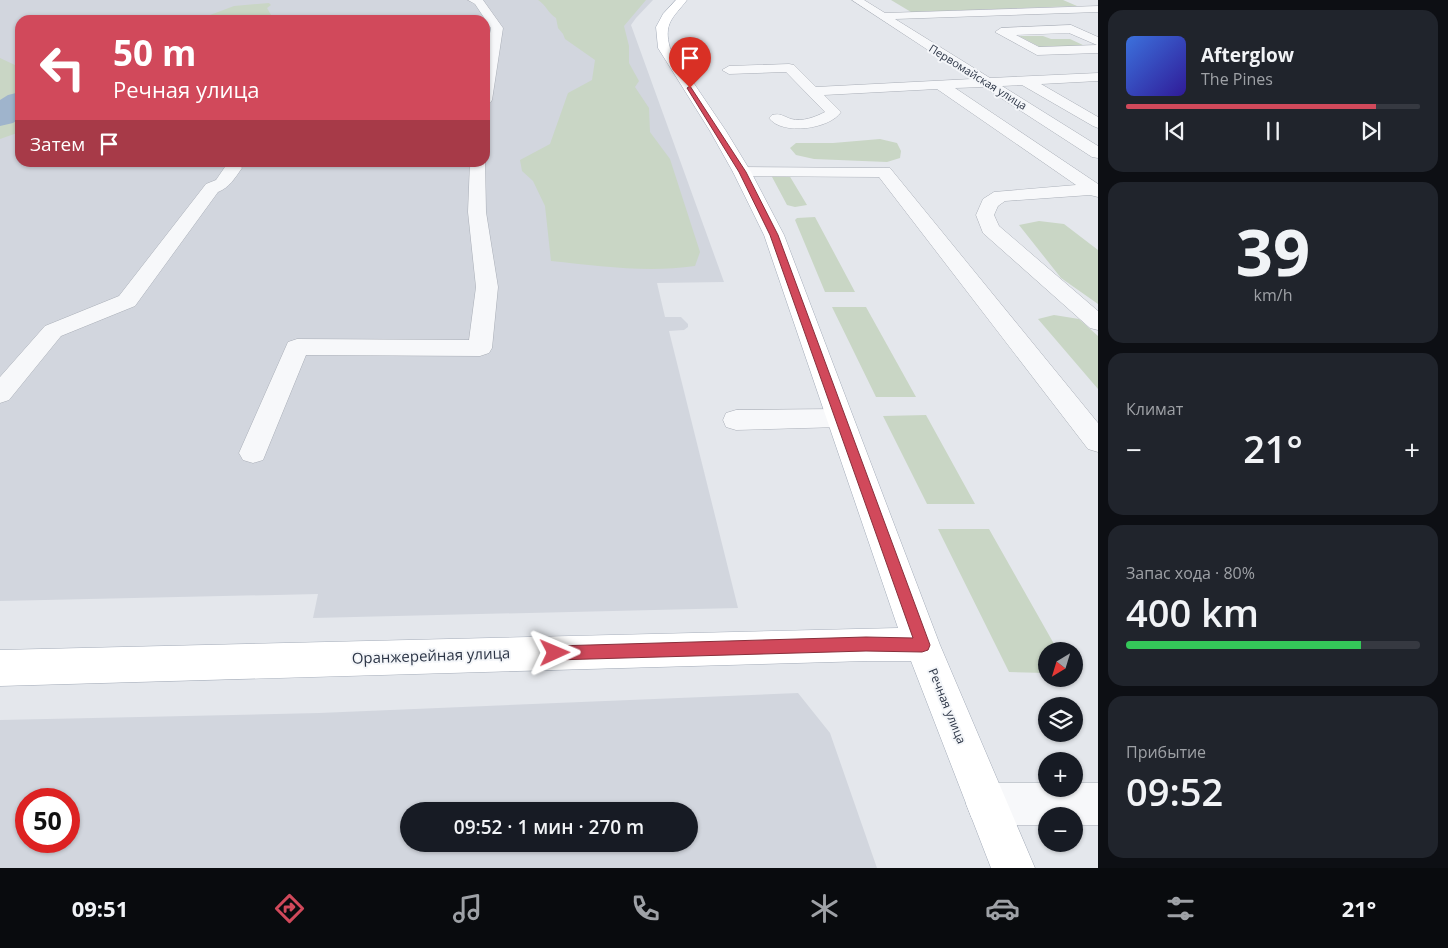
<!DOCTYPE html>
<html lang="ru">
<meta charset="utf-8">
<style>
:root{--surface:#171b24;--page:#20242c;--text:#f1f3f6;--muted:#9ea1a6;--line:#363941;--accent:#d1495b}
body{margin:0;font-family:"Open Sans",sans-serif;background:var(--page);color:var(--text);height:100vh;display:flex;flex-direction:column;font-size:19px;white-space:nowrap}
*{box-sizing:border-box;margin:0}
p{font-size:16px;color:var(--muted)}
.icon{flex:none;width:28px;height:28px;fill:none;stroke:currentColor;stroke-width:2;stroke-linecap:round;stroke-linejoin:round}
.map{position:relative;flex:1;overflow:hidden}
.panel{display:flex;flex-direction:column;gap:10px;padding:10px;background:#0d0f14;width:350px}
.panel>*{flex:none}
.guide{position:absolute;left:15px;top:15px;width:475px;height:152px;border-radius:15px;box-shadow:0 1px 4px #0004;background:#d1495b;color:#fff;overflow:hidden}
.needle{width:32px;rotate:218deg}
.controls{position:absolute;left:1038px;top:642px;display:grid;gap:10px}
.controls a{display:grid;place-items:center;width:45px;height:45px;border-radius:50%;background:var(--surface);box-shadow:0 1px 4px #0004;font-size:25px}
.speed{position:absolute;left:15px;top:788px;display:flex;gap:10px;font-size:25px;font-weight:700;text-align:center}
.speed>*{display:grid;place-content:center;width:65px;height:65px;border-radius:50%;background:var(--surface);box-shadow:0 1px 4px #0004;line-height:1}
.speed .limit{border:8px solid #d22;background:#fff;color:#111}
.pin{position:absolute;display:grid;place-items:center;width:42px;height:42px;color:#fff;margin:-51px -21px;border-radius:50% 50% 50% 0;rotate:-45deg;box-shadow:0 0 5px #0007}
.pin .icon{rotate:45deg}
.me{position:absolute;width:55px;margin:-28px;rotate:89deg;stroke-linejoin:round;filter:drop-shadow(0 0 4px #0008)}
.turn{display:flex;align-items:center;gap:18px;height:105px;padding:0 15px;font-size:22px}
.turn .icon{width:65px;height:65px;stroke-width:2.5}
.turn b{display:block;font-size:35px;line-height:42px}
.then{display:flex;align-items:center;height:48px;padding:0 15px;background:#0003;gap:10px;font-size:19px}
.big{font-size:38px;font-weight:600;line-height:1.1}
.panel .widget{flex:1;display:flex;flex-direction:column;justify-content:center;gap:8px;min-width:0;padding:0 18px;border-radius:15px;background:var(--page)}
.panel .dial{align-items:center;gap:0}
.dial b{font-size:65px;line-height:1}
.song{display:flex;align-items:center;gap:15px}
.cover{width:60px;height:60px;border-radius:8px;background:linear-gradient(135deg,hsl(220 70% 55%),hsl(250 70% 35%))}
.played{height:5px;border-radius:2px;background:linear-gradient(90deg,var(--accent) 85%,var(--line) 85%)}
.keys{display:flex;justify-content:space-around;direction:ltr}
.heat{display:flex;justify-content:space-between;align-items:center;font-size:28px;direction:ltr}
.charge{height:8px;border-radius:4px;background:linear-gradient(90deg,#34c759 80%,var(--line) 0)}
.trip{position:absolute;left:400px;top:802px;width:298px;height:50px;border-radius:25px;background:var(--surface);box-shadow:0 1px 4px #0004;font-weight:600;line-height:50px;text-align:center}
.dock{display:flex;height:80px;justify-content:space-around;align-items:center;background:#090b0e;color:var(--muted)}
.dock .icon{width:35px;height:35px}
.dock .selected{color:var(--accent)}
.dock b{font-size:22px;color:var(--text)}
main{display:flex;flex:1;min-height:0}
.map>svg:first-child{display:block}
.built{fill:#d2d6de;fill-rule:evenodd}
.green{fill:#c9d6c5}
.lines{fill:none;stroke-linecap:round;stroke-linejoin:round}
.river{fill:#9fb4cc;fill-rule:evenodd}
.minor-casing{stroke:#a9aeb7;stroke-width:1}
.major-casing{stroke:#a3abb8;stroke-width:1}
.minor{fill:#f7f8fa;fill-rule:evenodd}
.major{fill:#fff;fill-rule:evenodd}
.route{fill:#d1495b;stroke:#882f3b}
.labels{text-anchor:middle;stroke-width:4;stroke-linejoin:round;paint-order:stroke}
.far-street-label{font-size:11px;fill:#2b3445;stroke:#f4f6f9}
.street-label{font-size:12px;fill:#2b3445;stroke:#f4f6f9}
.near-street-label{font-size:15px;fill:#2b3445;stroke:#f4f6f9}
</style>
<main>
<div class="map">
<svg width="1098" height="868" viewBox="0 0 1098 868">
<rect width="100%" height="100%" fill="#e4e7ec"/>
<!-- built -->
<path class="built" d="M0,0H653L636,18L631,25L724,282L657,283L665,317H681L688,324V327L684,330L669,331L738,608L313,618L318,594L0,601ZM20,20H485V162H20Z
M798,693L830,733L877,868H0V720L319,713ZM26,799H69V841H26ZM409,811H689V844H409Z"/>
<!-- green -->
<path class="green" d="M538,0H646L624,26L629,46V63L639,81L635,87L649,108L650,132L670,159L700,252L695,266C647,273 599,266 551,261L545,206L533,181L522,171L520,160L550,144L568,93L592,80L595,60L565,39L563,34L558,28L556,18C548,13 546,5 538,0Z
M891,0H1063L1077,6L911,12Z
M269,3L271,5L267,8L274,20H216L212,19L210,15L234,6Z
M1019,36H1043L1051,39H1070L1085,46L1040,47Z
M0,58L17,66L20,75V132L0,139Z
M880,139L897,143L901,151L900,158L887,162L814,159L796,155L790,148L796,143H833Z
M771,175H789L807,205L795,207L787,205Z
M815,217L855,292H825L795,220L797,218Z
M1039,221L1064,224L1098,250V304L1061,278L1019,225Z
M832,307H866L916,397H876Z
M1054,315L1079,319L1098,336V389L1038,319Z
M926,415L975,504H927L883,416Z
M938,529H989L1058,651H1046V673L1009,672Z"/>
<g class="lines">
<!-- river -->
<path class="river" d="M20,92V118L13,123L0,126V100L8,95Z"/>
<defs>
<path id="minor" d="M468,0H483L503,28L492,100L490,103L485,104V61L491,28L475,4Z
M852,0H864L885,13L1098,6V12L895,19L990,78L1098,73V81L1041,84L1098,117V128L1093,126L1022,85L1002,86L1098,146V158L1092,157L984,87L955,88L1098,184V197L1090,195L1005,201L998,206L994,215L999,226L1098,311V330L1090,328L983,233L976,215L983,199L994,192L1076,185L937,89L824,95L841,112C830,129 782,136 769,118L772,115C780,113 783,116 791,119C803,122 815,117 825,112L786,72L729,74L722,70L729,66L789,64L794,65L816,87L972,79Z
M1071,25L1098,37V53L1037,55L995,32L1001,28ZM1069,33L1097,45L1039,47L1016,35Z
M485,160L486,212L498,287L492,348L489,353L480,356L306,355L263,460L253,463L243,460L239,453L288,342L297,339L469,340L476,287L468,212L470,162H485Z
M233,163L239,164L242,168C234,179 230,187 218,192L135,306L61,336L9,400L0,403V377L45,326L119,296L206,184L216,180L227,164Z
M742,167L890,168L1098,423V452L1088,449L879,177L736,176L733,172L736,168Z
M840,409L850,411L853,418L850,425L840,427L736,430L726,427L723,420L726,413L736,410Z
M987,783H1046V789H1074V783H1098V825H1074V816H1046V825H987L972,819L966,804L972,789Z"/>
<path id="major" d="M676,0H687C673,18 663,23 670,48L726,131L751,172L784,235L940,645L1035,868H991L911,661H867L0,686V650L898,628L764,235L733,172L710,131L658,48L656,27L663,14Z"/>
</defs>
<!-- minor casing -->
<use href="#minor" class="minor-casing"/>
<!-- major casing -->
<use href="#major" class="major-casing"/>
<!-- minor -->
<use href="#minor" class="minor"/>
<!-- major -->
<use href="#major" class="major"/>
</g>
<!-- route -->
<path class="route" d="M690,86L746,172L778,235L930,645L928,650L922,652L866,651L555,660L550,658L548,653L550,648L555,646L866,637L913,638L770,235L739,172L687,88Z"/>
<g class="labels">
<!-- far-street labels -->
<g class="far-street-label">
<text transform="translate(978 77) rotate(32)" y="4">Первомайская улица</text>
</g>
<!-- street labels -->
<g class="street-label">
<text transform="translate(947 706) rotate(68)" y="4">Речная улица</text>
</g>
<!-- near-street labels -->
<g class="near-street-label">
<text transform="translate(431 656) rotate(-2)" y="5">Оранжерейная улица</text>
</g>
</g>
</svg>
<div class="controls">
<a><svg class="needle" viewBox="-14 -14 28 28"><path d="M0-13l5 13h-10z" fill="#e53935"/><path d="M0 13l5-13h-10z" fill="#9ea1a6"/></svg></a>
<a><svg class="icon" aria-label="layers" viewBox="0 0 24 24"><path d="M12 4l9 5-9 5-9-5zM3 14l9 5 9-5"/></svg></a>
<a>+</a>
<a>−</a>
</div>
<div class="speed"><div class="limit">50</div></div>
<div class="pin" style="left:690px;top:88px;background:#d93025"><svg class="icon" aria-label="arrive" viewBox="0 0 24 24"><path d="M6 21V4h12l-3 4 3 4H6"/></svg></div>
<svg class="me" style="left:555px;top:653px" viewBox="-20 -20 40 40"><path d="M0-17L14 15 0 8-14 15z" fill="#d1495b" stroke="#fff" stroke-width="4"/></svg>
<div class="trip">09:52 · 1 мин · 270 m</div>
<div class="guide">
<div class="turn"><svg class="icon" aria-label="left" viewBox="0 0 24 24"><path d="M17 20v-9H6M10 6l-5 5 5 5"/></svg><div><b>50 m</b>Речная улица</div></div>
<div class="then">Затем<svg class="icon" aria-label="arrive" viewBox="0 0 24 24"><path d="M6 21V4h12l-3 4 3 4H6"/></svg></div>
</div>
</div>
<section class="panel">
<div class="widget">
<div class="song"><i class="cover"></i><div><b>Afterglow</b><p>The Pines</p></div></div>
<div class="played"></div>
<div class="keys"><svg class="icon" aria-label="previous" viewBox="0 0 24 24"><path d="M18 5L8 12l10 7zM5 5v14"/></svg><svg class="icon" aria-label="pause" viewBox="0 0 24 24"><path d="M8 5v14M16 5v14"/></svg><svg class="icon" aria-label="next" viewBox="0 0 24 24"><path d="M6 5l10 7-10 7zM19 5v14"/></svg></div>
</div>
<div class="widget dial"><b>39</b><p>km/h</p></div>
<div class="widget"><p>Климат</p>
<div class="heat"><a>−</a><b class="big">21°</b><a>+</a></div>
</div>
<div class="widget"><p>Запас хода · 80%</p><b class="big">400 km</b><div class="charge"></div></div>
<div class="widget"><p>Прибытие</p><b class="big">09:52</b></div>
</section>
</main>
<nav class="dock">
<b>09:51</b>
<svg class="icon selected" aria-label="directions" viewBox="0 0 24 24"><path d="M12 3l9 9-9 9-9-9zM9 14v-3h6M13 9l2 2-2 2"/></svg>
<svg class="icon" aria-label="music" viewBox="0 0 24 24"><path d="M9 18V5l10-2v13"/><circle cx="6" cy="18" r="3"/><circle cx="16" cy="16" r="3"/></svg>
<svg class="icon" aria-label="phone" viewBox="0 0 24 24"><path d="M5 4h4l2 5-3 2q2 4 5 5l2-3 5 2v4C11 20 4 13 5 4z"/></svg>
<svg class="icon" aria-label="climate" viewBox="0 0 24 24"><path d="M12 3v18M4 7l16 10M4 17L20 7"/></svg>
<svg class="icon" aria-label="car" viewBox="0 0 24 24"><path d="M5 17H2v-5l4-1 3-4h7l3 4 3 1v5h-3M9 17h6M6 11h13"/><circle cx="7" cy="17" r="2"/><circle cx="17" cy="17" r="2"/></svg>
<svg class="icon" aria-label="filters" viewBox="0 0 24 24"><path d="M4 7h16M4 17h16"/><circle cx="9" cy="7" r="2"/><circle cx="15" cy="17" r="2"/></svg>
<b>21°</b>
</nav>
